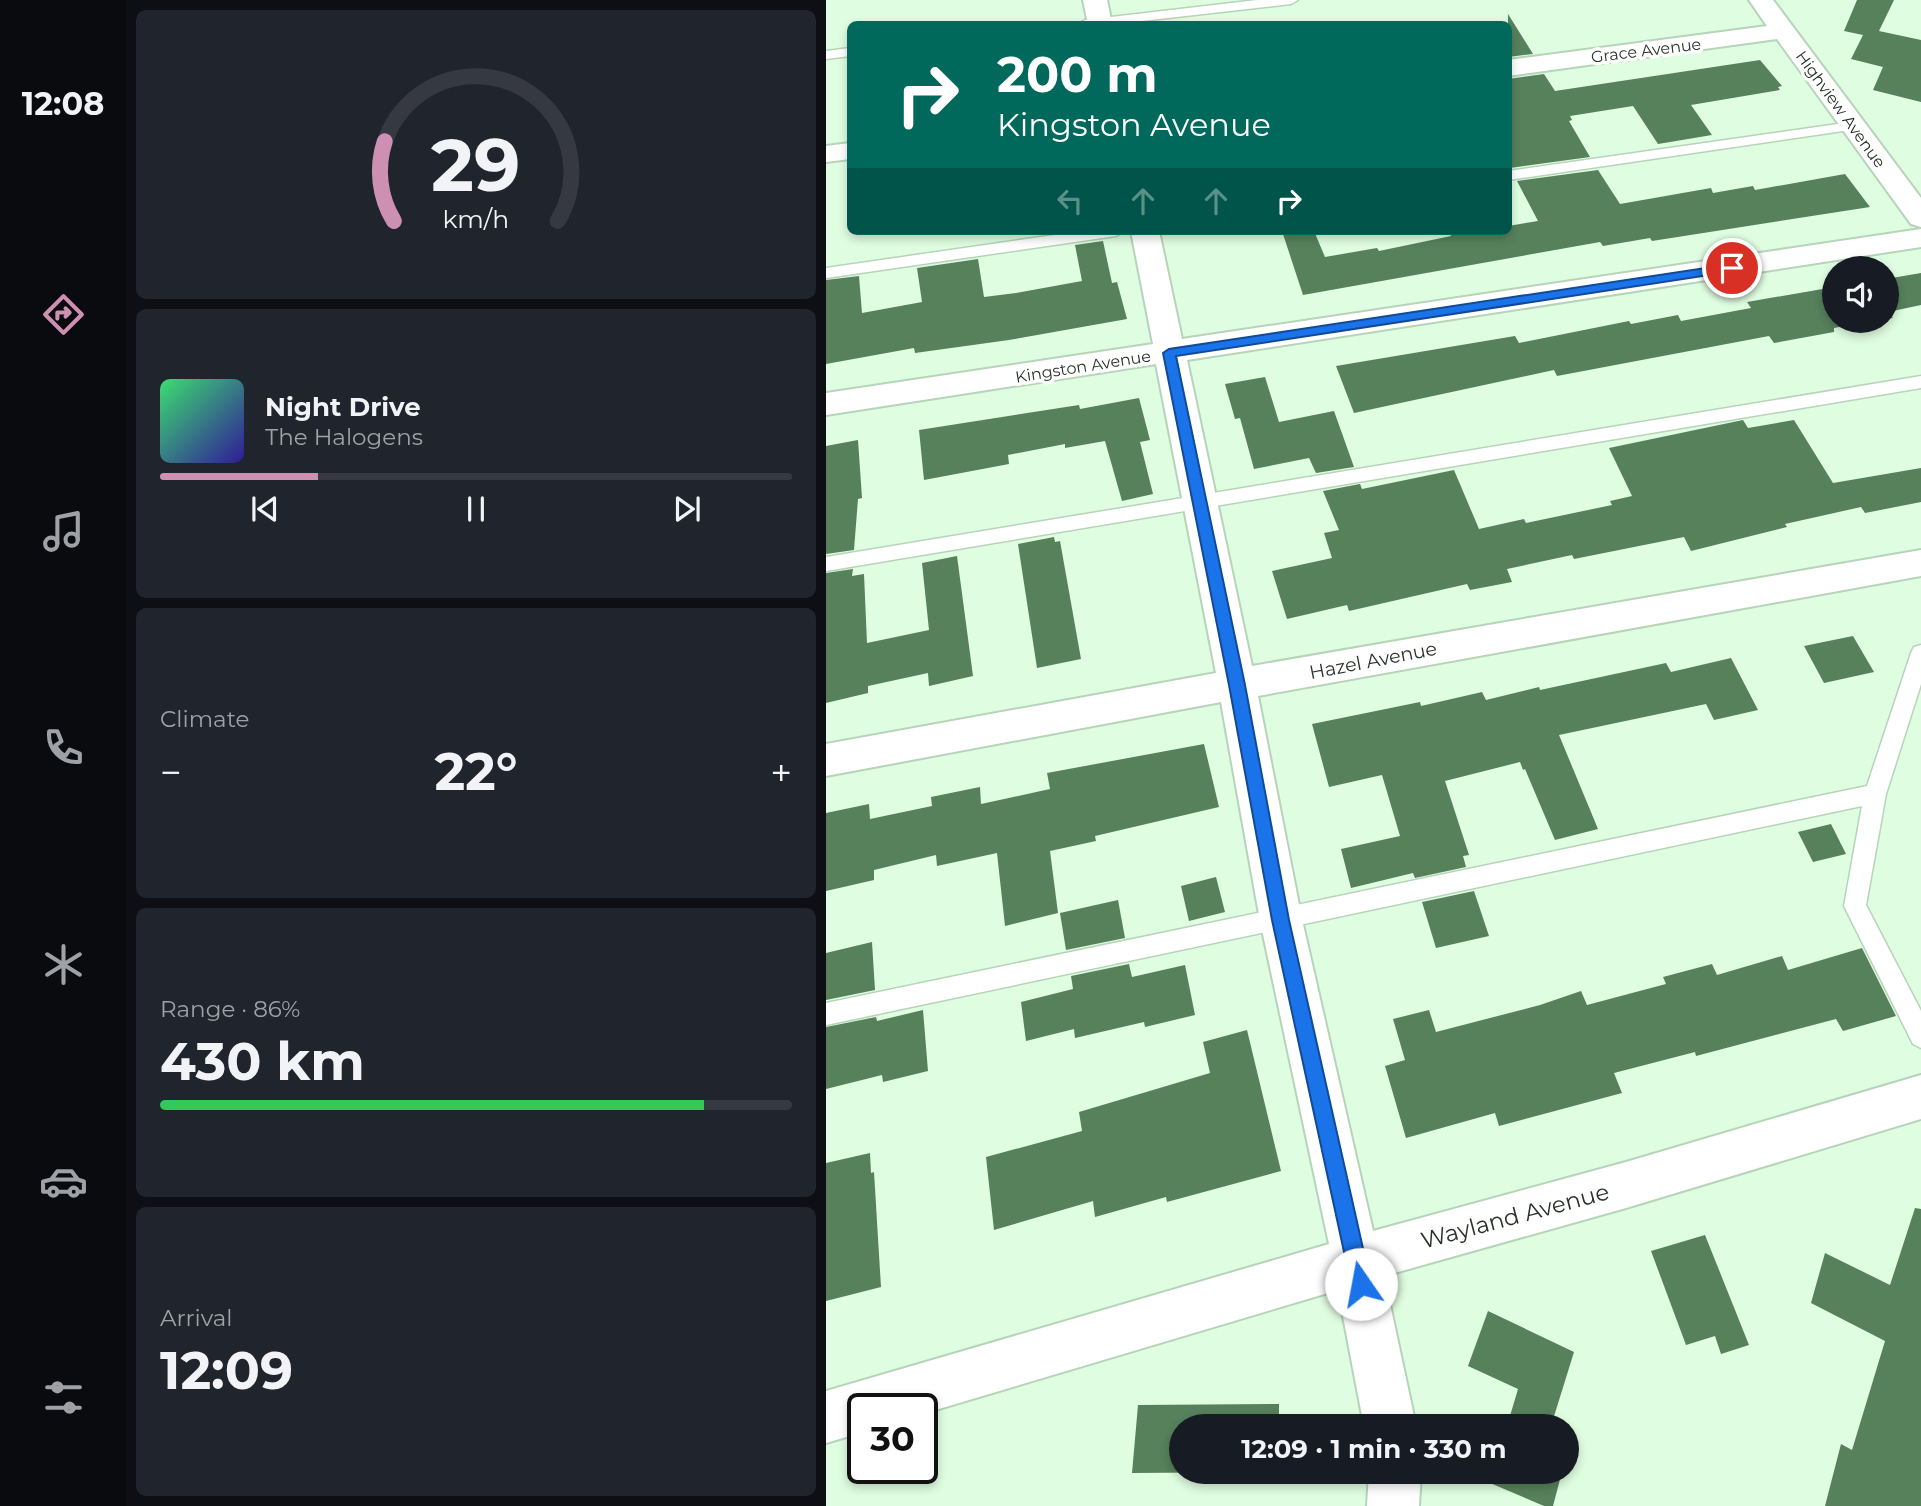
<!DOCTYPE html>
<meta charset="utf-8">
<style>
:root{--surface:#171b24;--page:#20242c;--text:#f1f3f6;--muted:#9ea1a6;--line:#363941;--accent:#ce90b2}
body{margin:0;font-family:Montserrat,sans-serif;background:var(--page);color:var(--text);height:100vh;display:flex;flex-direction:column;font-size:26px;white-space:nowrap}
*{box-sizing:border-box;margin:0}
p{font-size:23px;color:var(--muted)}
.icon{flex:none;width:38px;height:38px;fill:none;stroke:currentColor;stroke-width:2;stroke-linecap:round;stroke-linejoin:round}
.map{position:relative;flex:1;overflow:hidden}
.sheet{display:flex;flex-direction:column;gap:10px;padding:10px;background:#0d0f14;width:700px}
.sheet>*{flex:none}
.hud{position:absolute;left:21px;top:21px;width:665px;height:214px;border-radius:10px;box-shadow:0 4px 10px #0003;background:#00695c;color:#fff;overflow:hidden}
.fabs{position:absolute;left:996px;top:256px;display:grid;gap:14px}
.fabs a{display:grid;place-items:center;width:77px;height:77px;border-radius:50%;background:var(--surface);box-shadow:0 4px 10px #0003;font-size:35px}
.speed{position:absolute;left:21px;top:1393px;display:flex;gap:14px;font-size:35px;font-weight:700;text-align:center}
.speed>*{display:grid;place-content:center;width:91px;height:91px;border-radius:50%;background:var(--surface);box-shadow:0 4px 10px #0003;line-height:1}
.speed .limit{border:4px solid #111;border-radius:10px;background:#fff;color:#111}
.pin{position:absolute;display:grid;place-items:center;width:60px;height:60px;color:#fff;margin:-30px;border:4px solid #fff;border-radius:50%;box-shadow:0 2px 7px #0007}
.me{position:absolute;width:77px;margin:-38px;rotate:348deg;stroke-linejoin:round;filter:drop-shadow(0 0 5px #0008)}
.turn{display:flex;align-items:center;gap:24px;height:147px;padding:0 35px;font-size:32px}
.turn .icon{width:91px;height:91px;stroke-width:2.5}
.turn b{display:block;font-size:49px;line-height:60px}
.lanes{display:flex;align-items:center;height:66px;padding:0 35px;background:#0003;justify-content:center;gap:35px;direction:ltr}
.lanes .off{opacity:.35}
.big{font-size:52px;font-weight:700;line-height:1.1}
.sheet .widget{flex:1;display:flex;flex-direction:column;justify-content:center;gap:10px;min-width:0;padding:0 24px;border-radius:10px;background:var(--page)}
.sheet .dial{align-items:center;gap:0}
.dial svg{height:182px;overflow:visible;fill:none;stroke:var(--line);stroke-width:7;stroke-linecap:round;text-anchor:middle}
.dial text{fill:var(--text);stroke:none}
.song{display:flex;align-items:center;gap:21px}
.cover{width:84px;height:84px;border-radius:10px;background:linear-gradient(135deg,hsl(140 70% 55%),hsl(250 70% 35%))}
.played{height:7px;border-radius:4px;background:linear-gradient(90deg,var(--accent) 25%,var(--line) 25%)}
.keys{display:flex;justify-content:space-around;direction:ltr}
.heat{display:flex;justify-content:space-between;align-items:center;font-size:38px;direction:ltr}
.charge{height:10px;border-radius:5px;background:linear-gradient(90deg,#34c759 86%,var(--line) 0)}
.trip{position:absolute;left:343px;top:1414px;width:410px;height:70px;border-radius:35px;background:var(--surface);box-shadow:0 4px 10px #0003;font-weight:700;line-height:70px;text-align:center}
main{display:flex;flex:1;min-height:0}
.tab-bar{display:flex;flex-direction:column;width:126px;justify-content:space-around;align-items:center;background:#090b0e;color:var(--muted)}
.tab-bar .icon{width:49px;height:49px}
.tab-bar .on{color:var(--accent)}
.tab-bar b{font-size:32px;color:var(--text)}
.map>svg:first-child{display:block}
.building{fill:#56815b}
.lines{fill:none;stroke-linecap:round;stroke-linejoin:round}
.lane-casing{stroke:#b7d4b9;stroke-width:3}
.street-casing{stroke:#b7d4b9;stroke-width:4}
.lane{fill:#fff;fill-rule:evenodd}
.street{fill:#fff;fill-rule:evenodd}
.route{fill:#1a73e8;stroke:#114b97;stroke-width:2}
.labels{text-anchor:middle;stroke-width:7;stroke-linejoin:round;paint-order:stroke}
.far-street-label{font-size:16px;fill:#283329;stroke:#fff}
.street-label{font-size:19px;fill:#283329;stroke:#fff}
.near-street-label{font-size:23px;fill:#283329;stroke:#fff}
</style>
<main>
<nav class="tab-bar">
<b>12:08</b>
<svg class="icon on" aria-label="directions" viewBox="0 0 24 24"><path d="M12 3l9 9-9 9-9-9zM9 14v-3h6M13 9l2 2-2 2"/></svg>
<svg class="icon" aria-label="music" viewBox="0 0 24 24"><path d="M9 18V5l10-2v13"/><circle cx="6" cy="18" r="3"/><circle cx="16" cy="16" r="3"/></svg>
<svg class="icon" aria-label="phone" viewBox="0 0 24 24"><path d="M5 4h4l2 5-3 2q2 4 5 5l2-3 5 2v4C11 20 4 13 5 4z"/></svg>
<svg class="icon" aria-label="climate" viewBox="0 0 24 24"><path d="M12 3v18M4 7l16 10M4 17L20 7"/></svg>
<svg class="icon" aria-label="car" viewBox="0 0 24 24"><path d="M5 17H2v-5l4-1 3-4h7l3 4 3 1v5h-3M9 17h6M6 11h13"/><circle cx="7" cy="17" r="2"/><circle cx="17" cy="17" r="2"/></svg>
<svg class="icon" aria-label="filters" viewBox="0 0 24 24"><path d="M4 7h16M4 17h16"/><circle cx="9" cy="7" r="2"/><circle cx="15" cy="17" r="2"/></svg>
</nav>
<section class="sheet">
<div class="widget dial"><svg viewBox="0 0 100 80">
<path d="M14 69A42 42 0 1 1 86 69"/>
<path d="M14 69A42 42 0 0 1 10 34" stroke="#ce90b2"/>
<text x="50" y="56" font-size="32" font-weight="700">29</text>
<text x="50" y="72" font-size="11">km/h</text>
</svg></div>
<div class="widget">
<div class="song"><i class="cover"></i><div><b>Night Drive</b><p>The Halogens</p></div></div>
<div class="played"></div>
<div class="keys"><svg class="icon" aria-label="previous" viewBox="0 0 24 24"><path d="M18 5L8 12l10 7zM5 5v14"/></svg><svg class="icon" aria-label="pause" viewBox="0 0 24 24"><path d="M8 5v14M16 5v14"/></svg><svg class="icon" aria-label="next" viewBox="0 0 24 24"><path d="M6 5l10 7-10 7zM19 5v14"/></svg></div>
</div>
<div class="widget"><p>Climate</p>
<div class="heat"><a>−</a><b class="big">22°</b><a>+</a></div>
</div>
<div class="widget"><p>Range · 86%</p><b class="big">430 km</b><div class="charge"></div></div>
<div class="widget"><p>Arrival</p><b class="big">12:09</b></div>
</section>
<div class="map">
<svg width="1095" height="1506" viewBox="0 0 1095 1506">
<rect width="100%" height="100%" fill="#dffde1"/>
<!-- building -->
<path class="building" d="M1031,0H1068L1053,31L1095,40V102L1047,90L1057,67L1025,59L1037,35L1018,31Z
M682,14L707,54L682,57Z
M934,60L956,86L952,87L954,90L865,105L886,135L832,144L807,106L744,116L746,120L743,121L764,157L684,168L682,165V79L718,74L729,91Z
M772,170L794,204L885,188L887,193L927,186L929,190L1019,174L1044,207L826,241L824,238L777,246L774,242L477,295L456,231H488L499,257L551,248L553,251L625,236L623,231H682V226L712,221L691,181Z
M277,241L286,283L291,282L301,319L183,340L89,353L88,348L0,364V280L33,276L36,313L96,302L91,268L152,259L158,297L190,293L256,281L249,245Z
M1095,273V305L1062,312L1067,318L1060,319V279Z
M1008,287V320H1052L1008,328V332L948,343L943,336L731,376L728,370L528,413L510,366L689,336L693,343L803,321L805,324L852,315L855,321L925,308L921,302Z
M439,377L453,422L508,411L528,467L490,473L483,458L428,469L414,418L409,419L399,384Z
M313,398L324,440L314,442L327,494L296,501L279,441L239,448V444L182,455L183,464L98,480L93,430L253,405L254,409Z
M917,420L922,428L968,420L1007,483L1095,468V502L1039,513L1035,507L959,524L961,527L865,551L858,537L748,559L746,555L681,569L686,582L644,590L641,584L523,611L521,605L461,619L446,571L506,558L498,533L513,530L497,491L534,484L536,489L628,470L653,529L698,519L700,523L786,505L784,501L806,496L783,448Z
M32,440L36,498L32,499L28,550L0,554V446Z
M228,537L229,542L234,541L255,659L211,668L192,544Z
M131,556L147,676L103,686L102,673L42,686V693L0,703V573L27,569L26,576L38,574L41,643L103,630L96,563Z
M1027,636L1048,672L998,683L978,646Z
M905,658L932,710L888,720L880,704L733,735L772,829L729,840L699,769L697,770L694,762L619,781L643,855L637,856L640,867L589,878L587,873L525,888L515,849L574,836L556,775L503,787L486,724L594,702L595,706L656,692L660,700L713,687L714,690L840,663L845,672Z
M378,744L393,807L269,836L270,841L224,851L232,913L179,926L171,853L111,866L110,855L48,870V880L0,891V813L43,804L44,819L106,806L105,797L154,787L155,804L224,789L221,773Z
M1005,824L1020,854L987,862L972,832Z
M390,877L399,912L363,921L355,886Z
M648,891L663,936L610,948L596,902Z
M292,900L299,938L240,950L234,913Z
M46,942L49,990L0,1000V953Z
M1036,948L1070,1016L1017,1031L1010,1019L870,1056L869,1052L788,1073L796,1093L673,1126L669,1113L580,1138L559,1066L579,1060L567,1019L603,1010L610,1032L714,1005L755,991L761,1005L840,984L837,977L886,964L891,975L956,956L962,970Z
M303,964L306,977L359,965L369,1015L319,1027L318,1022L249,1038L248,1029L200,1041L195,1002L247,989L245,976Z
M97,1010L102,1071L57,1082L56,1075L0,1089V1027L50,1017L51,1021Z
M421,1030L455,1171L341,1202L340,1197L269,1217L267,1201L168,1230L160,1157L256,1131L253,1112L384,1073L377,1042Z
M44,1153L45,1173L48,1172L55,1287L0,1301V1163Z
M1089,1208L1095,1209V1506H999L1015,1444L1026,1450L1059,1341L985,1303L999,1253L1064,1285Z
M879,1235L923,1345L895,1354L889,1336L860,1345L825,1251Z
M662,1311L748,1352L725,1426H681L692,1389L642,1366Z
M453,1404V1426H355V1472H451L306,1473L312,1405Z
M667,1472H736L727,1506H718L664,1483Z"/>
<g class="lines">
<defs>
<path id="lane" d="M431,0H472L465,4L289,24H252L259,20Z
M24,48V56L0,59V51Z
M1026,122L1031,123L1033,126L1031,129L682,180V171Z
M256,231H298L290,236L0,278V268Z
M1095,376V388L0,571V557Z
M1095,645V684L1060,794L1040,905L1095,1011V1048L1087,1044L1018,906L1036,806L0,1025V1003L1041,786L1085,653L1088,647Z"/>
<path id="street" d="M257,0H281L286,24H262Z
M923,0H947L1095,198V227L1085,224L951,39L682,76V60L941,26Z
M24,143V159L0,162V146Z
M1095,229V247L361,360L426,666L1095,550V576L432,696L476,920L547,1231L800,1162L1095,1075V1119L800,1208L558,1276L590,1426H538L512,1290L96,1414V1409H37V1432L0,1443V1391L503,1244L434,920L395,702L0,776V744L390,673L330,364L0,415V393L327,344L305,231H333L356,339Z
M543,1472H595L593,1506H541Z"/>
</defs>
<!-- lane casing -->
<use href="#lane" class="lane-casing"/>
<!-- street casing -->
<use href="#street" class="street-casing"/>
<!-- lane -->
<use href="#lane" class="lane"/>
<!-- street -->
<use href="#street" class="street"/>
</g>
<!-- route -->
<path class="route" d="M906,264L910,265V271L350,356L419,685L463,920L545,1284L542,1291L535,1294L528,1291L525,1284L446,920L403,685L337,353L343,349Z"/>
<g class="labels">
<!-- far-street labels -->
<g class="far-street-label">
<text transform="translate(820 50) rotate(-7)" y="6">Grace Avenue</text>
<text transform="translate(1015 109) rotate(54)" y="6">Highview Avenue</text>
<text transform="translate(257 366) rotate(-9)" y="6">Kingston Avenue</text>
</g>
<!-- street labels -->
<g class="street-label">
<text transform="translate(547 660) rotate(-11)" y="7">Hazel Avenue</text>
</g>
<!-- near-street labels -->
<g class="near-street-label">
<text transform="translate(689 1216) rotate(-15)" y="8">Wayland Avenue</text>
</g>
</g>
</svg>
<div class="fabs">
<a><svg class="icon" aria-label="sound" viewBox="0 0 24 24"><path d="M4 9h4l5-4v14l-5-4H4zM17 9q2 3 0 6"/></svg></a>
</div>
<div class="speed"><div class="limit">30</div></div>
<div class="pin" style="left:906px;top:268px;background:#d93025"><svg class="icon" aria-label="arrive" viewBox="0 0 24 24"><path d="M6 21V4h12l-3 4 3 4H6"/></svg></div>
<svg class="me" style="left:535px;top:1284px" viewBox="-20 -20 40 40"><circle r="19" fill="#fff"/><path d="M0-13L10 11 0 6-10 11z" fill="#1a73e8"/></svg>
<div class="trip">12:09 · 1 min · 330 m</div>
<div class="hud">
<div class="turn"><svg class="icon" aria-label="right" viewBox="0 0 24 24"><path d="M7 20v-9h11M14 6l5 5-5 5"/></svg><div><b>200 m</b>Kingston Avenue</div></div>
<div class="lanes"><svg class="icon off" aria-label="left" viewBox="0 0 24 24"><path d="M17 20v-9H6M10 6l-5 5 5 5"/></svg><svg class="icon off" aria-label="ahead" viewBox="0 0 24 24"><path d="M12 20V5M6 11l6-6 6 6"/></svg><svg class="icon off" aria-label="ahead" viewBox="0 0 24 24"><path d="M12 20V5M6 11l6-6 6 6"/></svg><svg class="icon" aria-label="right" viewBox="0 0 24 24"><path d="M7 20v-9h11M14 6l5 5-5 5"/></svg></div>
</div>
</div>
</main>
